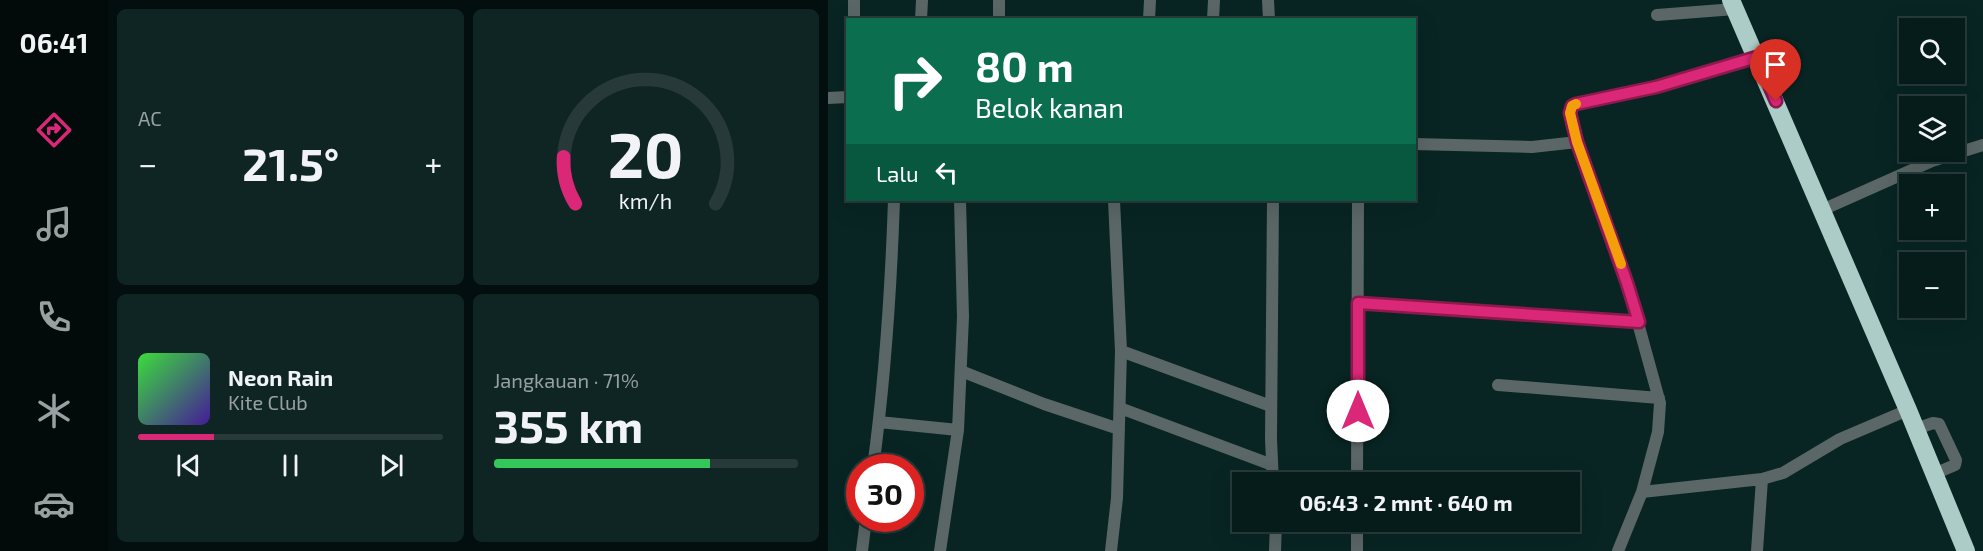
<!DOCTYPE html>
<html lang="id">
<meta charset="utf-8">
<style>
:root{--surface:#061c1a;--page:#0f2523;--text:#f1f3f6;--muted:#98a1a2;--line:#273a39;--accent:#db2777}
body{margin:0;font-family:"Exo 2",sans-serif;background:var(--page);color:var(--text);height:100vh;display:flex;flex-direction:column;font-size:22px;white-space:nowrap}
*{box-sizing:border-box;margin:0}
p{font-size:20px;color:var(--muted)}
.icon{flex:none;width:33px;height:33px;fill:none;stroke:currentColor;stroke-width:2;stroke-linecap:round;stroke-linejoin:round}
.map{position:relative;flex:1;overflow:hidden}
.details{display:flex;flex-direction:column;gap:9px;padding:9px;background:#030f0e;width:720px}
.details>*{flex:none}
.hud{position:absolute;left:18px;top:18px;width:570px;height:183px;border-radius:0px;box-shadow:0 6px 24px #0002,0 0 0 2px var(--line);background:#0b6e4f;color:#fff;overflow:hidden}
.controls{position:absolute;left:1071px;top:18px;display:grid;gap:12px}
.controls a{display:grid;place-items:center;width:66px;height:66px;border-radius:0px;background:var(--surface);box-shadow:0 6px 24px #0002,0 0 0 2px var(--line);font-size:30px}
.speed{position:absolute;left:18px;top:454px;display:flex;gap:12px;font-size:30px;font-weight:700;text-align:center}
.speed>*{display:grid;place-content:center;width:78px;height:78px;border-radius:50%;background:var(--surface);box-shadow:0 6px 24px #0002,0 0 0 2px var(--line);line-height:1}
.speed .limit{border:9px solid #d22;background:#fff;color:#111}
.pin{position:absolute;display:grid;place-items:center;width:51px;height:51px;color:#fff;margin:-62px -26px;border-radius:50% 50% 50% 0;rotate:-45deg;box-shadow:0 0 6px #0007}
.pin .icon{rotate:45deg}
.me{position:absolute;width:66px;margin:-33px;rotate:0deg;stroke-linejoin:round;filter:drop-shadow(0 0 4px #0008)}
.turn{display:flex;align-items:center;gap:21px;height:126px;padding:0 30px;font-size:27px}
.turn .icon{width:78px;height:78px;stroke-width:2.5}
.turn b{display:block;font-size:42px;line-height:51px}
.then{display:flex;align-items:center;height:57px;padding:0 30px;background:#0003;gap:12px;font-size:22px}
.big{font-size:45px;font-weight:700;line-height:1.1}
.details .widget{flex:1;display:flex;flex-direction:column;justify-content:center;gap:9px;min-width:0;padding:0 21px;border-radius:9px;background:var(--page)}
.details .dial{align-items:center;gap:0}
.dial svg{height:156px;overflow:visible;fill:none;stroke:var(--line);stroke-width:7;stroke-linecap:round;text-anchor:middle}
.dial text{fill:var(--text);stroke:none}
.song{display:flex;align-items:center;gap:18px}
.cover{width:72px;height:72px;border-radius:9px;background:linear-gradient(135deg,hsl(120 70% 55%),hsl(260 70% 35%))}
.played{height:6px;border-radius:3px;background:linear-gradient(90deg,var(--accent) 25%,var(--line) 25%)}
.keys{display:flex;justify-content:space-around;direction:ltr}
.heat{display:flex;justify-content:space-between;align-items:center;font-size:33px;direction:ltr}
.charge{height:9px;border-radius:4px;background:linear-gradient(90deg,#34c759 71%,var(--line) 0)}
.details .tiles{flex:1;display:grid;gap:9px;grid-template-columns:repeat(2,1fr)}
.trip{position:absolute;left:404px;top:472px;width:348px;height:60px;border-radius:0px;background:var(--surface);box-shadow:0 6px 24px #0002,0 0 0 2px var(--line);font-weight:700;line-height:60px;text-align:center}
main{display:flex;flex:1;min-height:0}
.tabs{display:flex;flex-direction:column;width:108px;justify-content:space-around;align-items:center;background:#020b0a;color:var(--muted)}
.tabs .icon{width:42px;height:42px}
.tabs .selected{color:var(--accent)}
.tabs b{font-size:27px;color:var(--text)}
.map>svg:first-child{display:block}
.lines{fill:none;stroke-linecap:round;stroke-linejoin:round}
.minor{stroke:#5a6766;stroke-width:12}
.highway{stroke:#acccc8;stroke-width:18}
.route-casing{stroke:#8e194d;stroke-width:15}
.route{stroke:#db2777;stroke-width:10}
.slow{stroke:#f59e0b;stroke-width:10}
</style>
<main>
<nav class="tabs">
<b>06:41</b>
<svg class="icon selected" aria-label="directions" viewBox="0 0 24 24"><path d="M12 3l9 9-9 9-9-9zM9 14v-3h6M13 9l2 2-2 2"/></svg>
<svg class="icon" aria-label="music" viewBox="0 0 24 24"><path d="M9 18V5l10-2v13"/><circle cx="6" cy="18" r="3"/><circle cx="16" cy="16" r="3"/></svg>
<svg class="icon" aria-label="phone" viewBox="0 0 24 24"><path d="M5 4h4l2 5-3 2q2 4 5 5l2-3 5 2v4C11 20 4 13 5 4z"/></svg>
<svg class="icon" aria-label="climate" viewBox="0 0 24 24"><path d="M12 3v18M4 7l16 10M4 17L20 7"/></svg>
<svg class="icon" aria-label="car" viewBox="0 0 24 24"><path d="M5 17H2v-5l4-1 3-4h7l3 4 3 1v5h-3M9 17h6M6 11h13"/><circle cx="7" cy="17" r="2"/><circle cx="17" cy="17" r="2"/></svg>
</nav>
<section class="details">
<div class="tiles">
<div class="widget"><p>AC</p>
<div class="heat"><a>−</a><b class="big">21.5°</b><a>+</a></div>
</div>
<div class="widget dial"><svg viewBox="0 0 100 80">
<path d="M14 69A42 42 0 1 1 86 69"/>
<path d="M14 69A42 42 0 0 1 8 45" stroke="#db2777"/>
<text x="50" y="56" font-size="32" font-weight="700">20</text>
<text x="50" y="72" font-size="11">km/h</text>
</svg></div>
<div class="widget">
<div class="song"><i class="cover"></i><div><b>Neon Rain</b><p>Kite Club</p></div></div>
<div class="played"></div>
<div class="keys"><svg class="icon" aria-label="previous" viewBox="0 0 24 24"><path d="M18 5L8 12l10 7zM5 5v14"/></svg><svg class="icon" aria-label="pause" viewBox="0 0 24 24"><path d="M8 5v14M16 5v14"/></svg><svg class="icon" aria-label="next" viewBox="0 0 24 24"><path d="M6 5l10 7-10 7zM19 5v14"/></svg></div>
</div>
<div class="widget"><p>Jangkauan · 71%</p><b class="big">355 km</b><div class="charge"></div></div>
</div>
</section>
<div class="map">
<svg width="1155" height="551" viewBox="0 0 1155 551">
<rect width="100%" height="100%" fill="#082523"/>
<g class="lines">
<!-- minor -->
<path class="minor" d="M440,0L441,20
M829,15L907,9
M26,20V0
M93,20L94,0
M171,20V0
M321,20L322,0
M385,20L386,0
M0,98L20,97
M749,142L799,283L832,403L830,432L814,492
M586,144L704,147L749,142C746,130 738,112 748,104L828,87L929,57
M445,200L443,439L445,483
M994,210L1104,161L1155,145
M530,303L811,322
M293,351L443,406
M133,371L216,404L291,429
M670,385L831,398
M292,408L444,465
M51,422L130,430
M1088,429L1105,423L1111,424L1128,460L1127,465L1106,474
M45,468C57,379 63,289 66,200
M529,483L530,200
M34,551L38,519
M112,551L130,430L135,317L132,200
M283,551L289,498L293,351L286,200
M447,551L448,522
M529,551V522
M790,551L814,492L934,479L955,473L1012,439L1080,410
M929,551L934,479"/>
<!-- highway -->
<path class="highway" d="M903,0L1080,410L1138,551"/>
</g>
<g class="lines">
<defs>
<path id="route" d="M530,411V303L811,322L799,283L749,142L742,113L744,106L748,104L828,87L929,57L948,101"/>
</defs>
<!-- route casing -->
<use href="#route" class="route-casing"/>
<!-- route -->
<use href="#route" class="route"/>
<!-- slow -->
<path class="slow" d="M748,104L744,106L742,113L749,142L793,264"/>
</g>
</svg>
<div class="controls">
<a><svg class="icon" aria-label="search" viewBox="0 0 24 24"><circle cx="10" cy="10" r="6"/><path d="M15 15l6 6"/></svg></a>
<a><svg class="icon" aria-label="layers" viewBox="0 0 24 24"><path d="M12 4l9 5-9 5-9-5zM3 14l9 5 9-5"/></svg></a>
<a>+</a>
<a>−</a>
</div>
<div class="speed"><div class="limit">30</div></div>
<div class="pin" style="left:948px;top:101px;background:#d93025"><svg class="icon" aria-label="arrive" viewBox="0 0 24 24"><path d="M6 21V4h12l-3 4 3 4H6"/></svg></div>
<svg class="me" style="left:530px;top:411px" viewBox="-20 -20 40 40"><circle r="19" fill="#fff"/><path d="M0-13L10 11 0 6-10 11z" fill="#db2777"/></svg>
<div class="trip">06:43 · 2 mnt · 640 m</div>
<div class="hud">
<div class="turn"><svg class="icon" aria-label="right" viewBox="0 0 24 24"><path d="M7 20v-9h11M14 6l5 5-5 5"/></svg><div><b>80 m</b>Belok kanan</div></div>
<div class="then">Lalu<svg class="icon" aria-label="left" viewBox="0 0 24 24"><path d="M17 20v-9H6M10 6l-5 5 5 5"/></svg></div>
</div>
</div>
</main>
